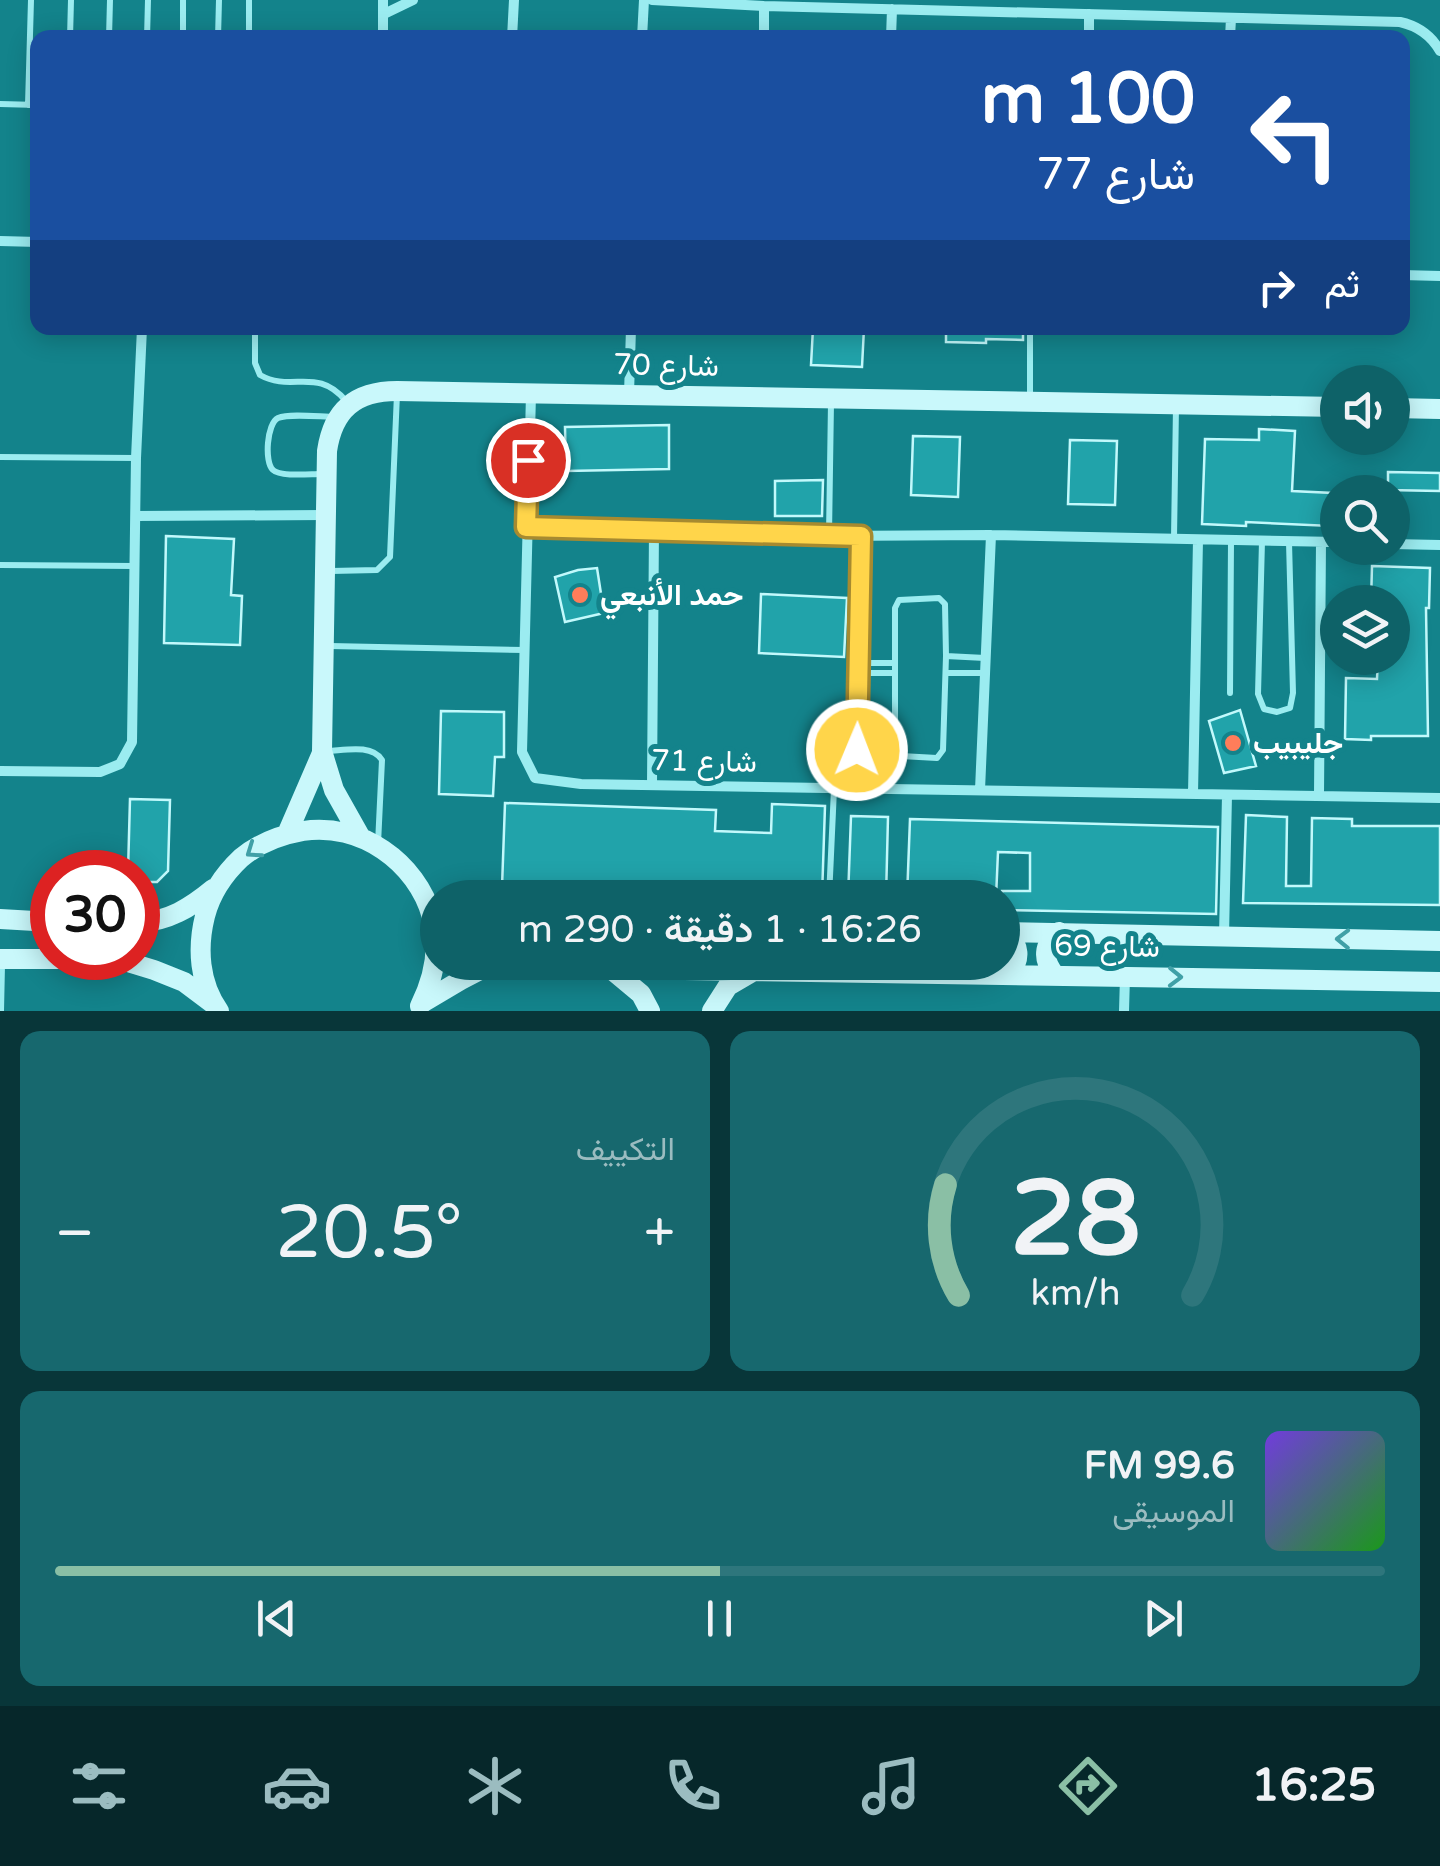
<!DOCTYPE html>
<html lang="ar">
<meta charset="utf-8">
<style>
:root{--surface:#0e6268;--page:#17686e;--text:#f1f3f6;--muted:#9bbcc0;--line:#2e767c;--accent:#8abfa5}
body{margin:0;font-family:"Varela Round",Vazirmatn,sans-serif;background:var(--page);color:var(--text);direction:rtl;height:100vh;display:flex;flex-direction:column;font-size:38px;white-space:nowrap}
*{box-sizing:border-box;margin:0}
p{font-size:32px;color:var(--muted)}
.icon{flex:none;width:55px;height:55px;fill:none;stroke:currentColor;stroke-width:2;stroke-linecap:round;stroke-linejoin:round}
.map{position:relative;height:1011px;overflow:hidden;direction:ltr}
.panel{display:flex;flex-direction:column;gap:20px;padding:20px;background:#083639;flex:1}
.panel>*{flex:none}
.top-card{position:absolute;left:30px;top:30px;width:1380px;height:305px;border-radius:20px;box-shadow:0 5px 25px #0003;direction:rtl;background:#1a4fa0;color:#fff;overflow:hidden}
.buttons{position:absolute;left:1320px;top:365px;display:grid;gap:20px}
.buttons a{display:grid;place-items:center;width:90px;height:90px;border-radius:50%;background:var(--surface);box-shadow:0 5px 25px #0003;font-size:50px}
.speed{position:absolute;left:30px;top:850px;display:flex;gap:20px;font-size:50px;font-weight:700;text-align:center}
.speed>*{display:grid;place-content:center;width:130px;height:130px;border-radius:50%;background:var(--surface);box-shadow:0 5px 25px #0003;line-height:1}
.speed .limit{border:15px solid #d22;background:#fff;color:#111}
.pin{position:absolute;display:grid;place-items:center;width:85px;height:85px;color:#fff;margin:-42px;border:5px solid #fff;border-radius:50%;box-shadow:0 2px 10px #0007}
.me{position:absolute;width:110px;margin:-55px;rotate:1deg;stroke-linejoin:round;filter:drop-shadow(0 0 8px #0008)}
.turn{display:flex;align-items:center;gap:35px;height:210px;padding:0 50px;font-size:45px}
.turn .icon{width:130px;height:130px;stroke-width:2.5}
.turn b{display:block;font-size:70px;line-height:85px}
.then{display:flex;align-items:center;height:95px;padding:0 50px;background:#0003;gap:20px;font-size:38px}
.big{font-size:75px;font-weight:600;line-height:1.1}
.panel .widget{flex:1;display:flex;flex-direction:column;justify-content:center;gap:15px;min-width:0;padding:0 35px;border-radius:20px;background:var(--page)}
.panel .dial{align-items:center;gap:0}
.dial svg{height:260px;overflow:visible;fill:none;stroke:var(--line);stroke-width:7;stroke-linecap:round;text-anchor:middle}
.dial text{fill:var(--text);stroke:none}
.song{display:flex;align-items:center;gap:30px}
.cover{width:120px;height:120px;border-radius:15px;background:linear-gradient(135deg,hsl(260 70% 55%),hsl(120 70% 35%))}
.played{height:10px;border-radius:5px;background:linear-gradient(90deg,var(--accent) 50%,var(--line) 50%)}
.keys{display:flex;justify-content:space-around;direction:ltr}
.heat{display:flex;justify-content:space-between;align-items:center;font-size:55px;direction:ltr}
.panel .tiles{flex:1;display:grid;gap:20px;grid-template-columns:1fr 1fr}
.widget:last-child{grid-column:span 2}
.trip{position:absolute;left:420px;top:880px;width:600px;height:100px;border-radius:50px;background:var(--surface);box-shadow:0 5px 25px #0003;font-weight:600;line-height:100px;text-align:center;direction:rtl}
.tab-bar{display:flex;height:160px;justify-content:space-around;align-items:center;background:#06272a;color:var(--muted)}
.tab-bar .icon{width:70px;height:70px}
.tab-bar .on{color:var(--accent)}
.tab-bar b{font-size:45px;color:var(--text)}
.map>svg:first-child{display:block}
.building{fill:#21a3aa;stroke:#c2f9fc;stroke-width:2.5}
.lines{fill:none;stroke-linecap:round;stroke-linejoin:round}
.lane{stroke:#9becf0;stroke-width:6}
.street{stroke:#9becf0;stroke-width:10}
.secondary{stroke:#c9f8fb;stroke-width:20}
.oneway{stroke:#40a0a7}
.route-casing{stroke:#a68a30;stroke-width:25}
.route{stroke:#ffd54a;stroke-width:18}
.poi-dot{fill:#ff7d5a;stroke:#13838b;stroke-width:4}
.labels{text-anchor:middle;stroke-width:10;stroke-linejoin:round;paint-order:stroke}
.street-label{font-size:30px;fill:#fff;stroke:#13838b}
.poi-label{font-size:30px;font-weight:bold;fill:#fff;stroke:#13838b;text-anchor:start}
</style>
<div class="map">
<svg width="1440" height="1011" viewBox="0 0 1440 1011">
<rect width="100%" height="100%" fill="#13838b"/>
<!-- building -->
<path class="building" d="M813,328H864L862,367L811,365Z
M946,328H1023V340L986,339V343L946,342Z
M669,425V469L566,471L565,427Z
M1259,429L1295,431L1292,491L1333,493L1331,526L1246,522V526L1202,524L1205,439L1259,440Z
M913,436L960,437L958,497L911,495Z
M1070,440L1117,441L1115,505L1068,504Z
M1388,472L1440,473V491L1388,490Z
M823,480L822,516H775V481Z
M166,536L234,539L231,595L242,596L240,645L164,643Z
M1372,566L1430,568L1429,608H1426L1428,736H1371V740L1345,739L1346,678L1377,679L1378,658H1392V602H1371Z
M597,568L604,613L565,622L555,577L578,570Z
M761,594L847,598L844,657L759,653Z
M1240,710L1256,766L1224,773L1209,721Z
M441,711L504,712V757H495L493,796L439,794Z
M130,799L170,800L168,871L157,882H138V872H128Z
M505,803L716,810L715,831L771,833L772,804L825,806L822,897L502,887Z
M1246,815L1287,817L1286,886H1311L1312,818L1352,819V826H1440V905L1243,903Z
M851,816L888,817L886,898H848Z
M910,819L1218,827L1216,914L1002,910V891H1030V853L998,852L996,898H907Z"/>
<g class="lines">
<!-- lane -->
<path class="lane" d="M70,38L71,0
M109,38L110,0
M147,38L148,0
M183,38V0
M218,38L219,0
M249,38V0
M0,104L38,105
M28,105L31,0
M255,328V363L260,375C292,393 317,366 346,401
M1030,396V328
M0,457L136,458
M320,474C310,474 280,477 273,470C264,462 267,423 278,418C290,413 321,417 335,417
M829,535L831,402
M1174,538L1176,406
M1262,541L1258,694L1264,709L1277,712L1290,708L1293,693L1289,542
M0,565L134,566
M331,571L377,570L390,557L397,394
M330,646L524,650
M946,656L943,750L937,758L901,756L895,750V608L899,600L939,598L945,604L946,656L985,658
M858,663H894
M858,673H894
M947,673H985
M1230,693L1231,541
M328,751C346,750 372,744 382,760L378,844
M829,898L834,789
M1,1011L2,965"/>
<!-- street -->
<path class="street" d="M652,0L764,6L1400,22C1418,26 1431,35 1440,51
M384,14L413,0
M1089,14V38
M383,38V0
M512,38L514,0
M642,38L644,0
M764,38V6
M891,38L892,9
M1230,38L1231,18
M0,241L38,242
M1402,275L1440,276
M531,394L522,752L535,778L581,784L1440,798
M629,394L631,328
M136,516L325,515
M526,527L829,536L991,535L1338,542
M1392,544L1440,545
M0,771L100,772L120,764L132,742L136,458L142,328
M652,785L654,529
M856,788L861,536
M980,790L991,535
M1193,794L1198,540
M1319,795L1321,542
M1224,936L1227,795
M1124,1011L1125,977"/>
<!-- secondary -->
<path class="secondary" d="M1392,408L1440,409
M287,834L322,753
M361,838L334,790L322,751L327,451C333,410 355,391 397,391L1338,407
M0,919L52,922
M138,923C169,921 190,908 213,889
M1002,932L1440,941
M1002,934C1022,942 1021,961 1008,975
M0,959H118L154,970L184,982L212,1003
M611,969L641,994L650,1011
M1055,975C1042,960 1043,944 1059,932
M422,1003L461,980L486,967L1440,982
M219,1011C199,983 197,948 205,916C211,893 224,874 241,858C259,843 280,835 303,831C360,822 417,862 432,917C440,947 434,978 420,1006
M712,1011L728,986L752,972"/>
</g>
<!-- one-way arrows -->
<defs><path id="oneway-chevron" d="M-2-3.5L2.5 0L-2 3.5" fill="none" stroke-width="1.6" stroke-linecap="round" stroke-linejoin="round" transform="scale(2.5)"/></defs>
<g class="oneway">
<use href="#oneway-chevron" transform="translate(253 851) rotate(145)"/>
<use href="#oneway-chevron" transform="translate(1343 939) rotate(-179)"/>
<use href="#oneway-chevron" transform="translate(1175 977) rotate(1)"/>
</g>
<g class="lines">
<defs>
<path id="route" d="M528,460L526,527L861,536L857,750"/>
</defs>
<!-- route casing -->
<use href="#route" class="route-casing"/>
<!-- route -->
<use href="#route" class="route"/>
</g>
<!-- markers -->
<g class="poi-dot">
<circle cx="580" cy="595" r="10"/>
<circle cx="1233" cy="743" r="10"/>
</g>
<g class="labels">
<!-- street labels -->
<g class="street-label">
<text transform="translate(666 365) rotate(1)" y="10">شارع 70</text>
<text transform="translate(704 761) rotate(1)" y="10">شارع 71</text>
<text transform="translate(1107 946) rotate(1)" y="10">شارع 69</text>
</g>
<!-- poi labels -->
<g class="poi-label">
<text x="600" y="605">حمد الأنبعي</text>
<text x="1253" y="753">جليبيب</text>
</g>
</g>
</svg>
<div class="buttons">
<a><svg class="icon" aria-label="sound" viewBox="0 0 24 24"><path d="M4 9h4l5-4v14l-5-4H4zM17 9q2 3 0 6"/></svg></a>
<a><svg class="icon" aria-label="search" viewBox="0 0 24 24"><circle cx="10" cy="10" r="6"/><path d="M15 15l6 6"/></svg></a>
<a><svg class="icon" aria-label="layers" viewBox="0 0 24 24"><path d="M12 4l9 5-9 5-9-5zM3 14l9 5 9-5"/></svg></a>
</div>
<div class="speed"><div class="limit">30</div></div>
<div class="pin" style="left:528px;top:460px;background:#d93025"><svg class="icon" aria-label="arrive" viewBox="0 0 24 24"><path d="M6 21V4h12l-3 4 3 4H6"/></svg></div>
<svg class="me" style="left:857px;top:750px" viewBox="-20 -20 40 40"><circle r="17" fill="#ffd54a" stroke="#fff" stroke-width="3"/><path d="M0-11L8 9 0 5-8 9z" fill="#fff"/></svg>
<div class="trip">16:26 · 1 دقيقة · 290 m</div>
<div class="top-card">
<div class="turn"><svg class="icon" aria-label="left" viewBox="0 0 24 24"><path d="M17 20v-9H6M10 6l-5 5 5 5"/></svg><div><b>100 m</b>شارع 77</div></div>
<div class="then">ثم<svg class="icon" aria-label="right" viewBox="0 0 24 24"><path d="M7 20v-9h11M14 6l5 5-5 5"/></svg></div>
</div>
</div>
<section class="panel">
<div class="tiles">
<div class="widget dial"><svg viewBox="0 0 100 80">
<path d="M14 69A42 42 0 1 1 86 69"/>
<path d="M14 69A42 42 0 0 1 10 35" stroke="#8abfa5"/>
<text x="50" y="56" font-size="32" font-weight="700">28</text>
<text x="50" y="72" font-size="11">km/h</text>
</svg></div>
<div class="widget"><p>التكييف</p>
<div class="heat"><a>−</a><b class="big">20.5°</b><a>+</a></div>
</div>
<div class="widget">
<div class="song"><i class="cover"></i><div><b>99.6 FM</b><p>الموسيقى</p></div></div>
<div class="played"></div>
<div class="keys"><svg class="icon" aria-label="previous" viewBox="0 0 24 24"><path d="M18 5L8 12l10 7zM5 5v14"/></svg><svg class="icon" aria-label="pause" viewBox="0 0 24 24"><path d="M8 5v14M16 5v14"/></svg><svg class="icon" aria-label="next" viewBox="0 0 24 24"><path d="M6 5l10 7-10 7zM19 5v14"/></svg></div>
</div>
</div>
</section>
<nav class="tab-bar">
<b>16:25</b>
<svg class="icon on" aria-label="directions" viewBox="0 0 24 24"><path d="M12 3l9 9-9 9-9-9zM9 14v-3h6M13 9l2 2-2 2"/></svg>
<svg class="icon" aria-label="music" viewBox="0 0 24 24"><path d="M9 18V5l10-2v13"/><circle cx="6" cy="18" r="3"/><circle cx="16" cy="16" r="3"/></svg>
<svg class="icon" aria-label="phone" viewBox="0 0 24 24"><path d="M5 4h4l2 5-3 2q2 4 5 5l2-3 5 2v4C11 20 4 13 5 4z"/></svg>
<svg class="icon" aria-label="climate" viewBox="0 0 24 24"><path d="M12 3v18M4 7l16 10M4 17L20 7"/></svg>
<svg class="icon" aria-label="car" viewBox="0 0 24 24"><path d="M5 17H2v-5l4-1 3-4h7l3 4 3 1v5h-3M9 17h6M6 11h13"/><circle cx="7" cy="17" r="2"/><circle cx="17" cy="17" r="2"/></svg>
<svg class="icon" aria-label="filters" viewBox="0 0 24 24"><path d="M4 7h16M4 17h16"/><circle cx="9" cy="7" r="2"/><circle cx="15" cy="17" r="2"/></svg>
</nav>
